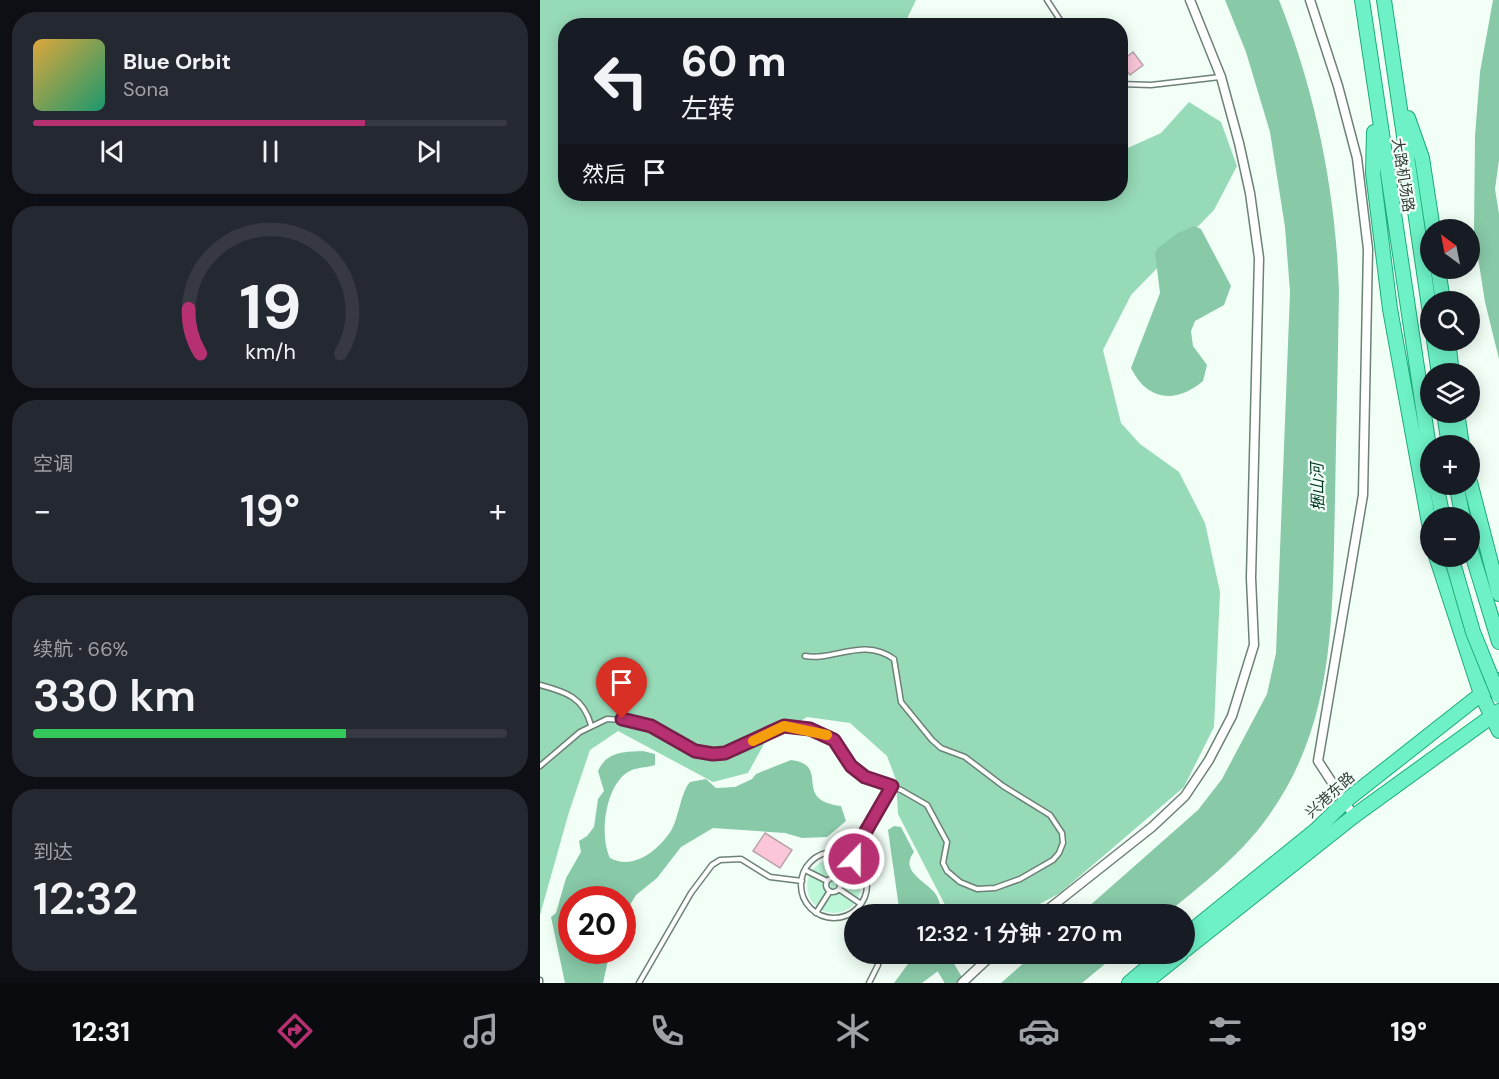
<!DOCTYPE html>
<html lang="zh">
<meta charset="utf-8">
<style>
:root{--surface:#171b24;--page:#242831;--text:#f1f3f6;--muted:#9ea1a6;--line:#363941;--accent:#b73071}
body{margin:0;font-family:"DM Sans","Noto Sans SC",sans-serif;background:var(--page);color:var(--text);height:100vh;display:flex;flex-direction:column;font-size:22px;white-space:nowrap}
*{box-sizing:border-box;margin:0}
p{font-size:20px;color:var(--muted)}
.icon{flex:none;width:33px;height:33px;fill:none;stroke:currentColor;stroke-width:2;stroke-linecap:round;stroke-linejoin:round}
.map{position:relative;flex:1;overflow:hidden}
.side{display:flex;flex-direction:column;gap:12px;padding:12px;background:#0d0f14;width:540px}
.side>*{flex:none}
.banner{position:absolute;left:18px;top:18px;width:570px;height:183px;border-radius:24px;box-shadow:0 3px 15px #0003;background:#171b24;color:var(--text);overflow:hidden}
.needle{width:39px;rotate:328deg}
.controls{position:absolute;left:880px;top:219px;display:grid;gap:12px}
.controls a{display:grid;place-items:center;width:60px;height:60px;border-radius:50%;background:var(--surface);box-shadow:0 3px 15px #0003;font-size:30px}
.speed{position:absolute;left:18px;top:886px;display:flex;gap:12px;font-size:30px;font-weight:700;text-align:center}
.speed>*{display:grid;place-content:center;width:78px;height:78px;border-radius:50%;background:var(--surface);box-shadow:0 3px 15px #0003;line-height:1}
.speed .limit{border:9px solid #d22;background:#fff;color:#111}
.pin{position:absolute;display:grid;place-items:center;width:51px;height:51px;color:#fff;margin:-62px -26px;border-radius:50% 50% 50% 0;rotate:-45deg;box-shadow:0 0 6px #0007}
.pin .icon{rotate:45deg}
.me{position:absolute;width:66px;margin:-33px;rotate:22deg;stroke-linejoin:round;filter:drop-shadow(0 0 4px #0008)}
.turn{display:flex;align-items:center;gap:21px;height:126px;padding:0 24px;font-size:27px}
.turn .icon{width:78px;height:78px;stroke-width:2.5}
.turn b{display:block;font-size:42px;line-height:51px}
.then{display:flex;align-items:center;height:57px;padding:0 24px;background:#0003;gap:12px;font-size:22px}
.big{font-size:45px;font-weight:600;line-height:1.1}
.side .tile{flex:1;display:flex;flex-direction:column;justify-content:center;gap:9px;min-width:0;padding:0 21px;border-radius:24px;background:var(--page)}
.side .dial{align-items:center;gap:0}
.dial svg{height:156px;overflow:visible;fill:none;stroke:var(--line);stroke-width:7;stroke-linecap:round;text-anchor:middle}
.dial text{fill:var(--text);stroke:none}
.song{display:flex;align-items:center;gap:18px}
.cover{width:72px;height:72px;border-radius:9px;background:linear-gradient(135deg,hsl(40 70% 55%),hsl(160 70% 35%))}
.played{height:6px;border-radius:3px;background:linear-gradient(90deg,var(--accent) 70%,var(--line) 70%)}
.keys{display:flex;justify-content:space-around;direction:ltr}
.heat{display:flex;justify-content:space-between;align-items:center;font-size:33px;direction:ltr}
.charge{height:9px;border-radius:4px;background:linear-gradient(90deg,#34c759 66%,var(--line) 0)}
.trip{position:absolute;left:304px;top:904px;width:351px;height:60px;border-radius:30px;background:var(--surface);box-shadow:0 3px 15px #0003;font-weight:600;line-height:60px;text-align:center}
.tab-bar{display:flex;height:96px;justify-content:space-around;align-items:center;background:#090b0e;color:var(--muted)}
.tab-bar .icon{width:42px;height:42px}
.tab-bar .selected{color:var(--accent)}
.tab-bar b{font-size:27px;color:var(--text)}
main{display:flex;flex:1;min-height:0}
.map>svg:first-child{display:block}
.green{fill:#bcf7d8}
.forest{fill:#97dab8}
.water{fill:#88c9a8}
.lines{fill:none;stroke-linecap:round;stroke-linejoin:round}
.river{stroke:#88c9a8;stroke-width:18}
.building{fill:#fbc6d9;stroke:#b9a3aa;stroke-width:1.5}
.service-casing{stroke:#6d8176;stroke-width:7}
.minor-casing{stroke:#6d8176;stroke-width:11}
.primary-casing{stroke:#1cac7c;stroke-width:16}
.service{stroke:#fff;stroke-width:4}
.minor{stroke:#fff;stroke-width:8}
.primary{stroke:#6ef1c6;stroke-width:14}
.primary-bridge-casing{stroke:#1cac7c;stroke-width:16;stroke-linecap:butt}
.primary-bridge{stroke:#6ef1c6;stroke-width:14}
.route-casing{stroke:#771f49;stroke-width:15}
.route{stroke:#b73071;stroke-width:10}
.slow{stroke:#f59e0b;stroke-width:10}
.labels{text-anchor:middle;stroke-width:4.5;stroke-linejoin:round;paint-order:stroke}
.street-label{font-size:15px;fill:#353e39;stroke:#f2fff7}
.water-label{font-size:16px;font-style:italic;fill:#003723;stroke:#f2fff7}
</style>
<main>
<section class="side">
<div class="tile">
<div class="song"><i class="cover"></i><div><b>Blue Orbit</b><p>Sona</p></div></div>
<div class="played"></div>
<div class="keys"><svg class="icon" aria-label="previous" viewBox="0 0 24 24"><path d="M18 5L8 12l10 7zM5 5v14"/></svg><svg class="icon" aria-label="pause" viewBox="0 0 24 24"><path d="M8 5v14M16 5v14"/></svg><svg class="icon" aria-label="next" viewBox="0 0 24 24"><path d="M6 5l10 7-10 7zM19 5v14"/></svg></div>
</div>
<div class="tile dial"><svg viewBox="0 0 100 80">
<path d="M14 69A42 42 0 1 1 86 69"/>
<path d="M14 69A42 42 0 0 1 8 46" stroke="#b73071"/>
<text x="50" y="56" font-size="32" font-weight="700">19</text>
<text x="50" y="72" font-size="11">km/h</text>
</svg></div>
<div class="tile"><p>空调</p>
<div class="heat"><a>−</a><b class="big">19°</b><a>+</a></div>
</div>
<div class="tile"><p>续航 · 66%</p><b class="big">330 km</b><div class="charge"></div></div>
<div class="tile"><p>到达</p><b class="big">12:32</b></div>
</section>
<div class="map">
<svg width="959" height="983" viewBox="0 0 959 983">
<rect width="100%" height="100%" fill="#f2fff7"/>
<!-- green -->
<path class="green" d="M267 886a27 27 0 1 1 54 0a27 27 0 1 1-54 0Z"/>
<!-- forest -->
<path class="forest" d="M0,0H376L364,25L26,26V194H580L581,151L621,133L649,102L681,122L697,166L674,210L591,295L563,350L581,423L600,444L639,472L665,523L680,592L674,727L644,787L520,893L479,915H418L405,905L358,814L356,780L347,756L310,723L267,717L224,744L208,773L173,782L78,731L50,750L29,812L0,915Z"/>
<!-- water -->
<path class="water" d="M685,0H739C776,93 796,193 799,292C798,362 796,431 795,501C792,613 797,722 727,818C699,857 661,885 625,915H539L658,810L682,779L727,694L736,653L750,292L745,227L730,132L706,52Z
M953,0H959V160L955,189L959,214V359L945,302L934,232L935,136L940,72Z
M654,226L661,229L691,286L684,305L655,321L651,331L653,346L667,365L663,381C636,404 607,401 591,368L620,293L615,253L619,247L638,233Z
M103,751L115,754V765C106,768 95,767 88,772C65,786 59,836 70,858C94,871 120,849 132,829C139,816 141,792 150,782L166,779L176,788L195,787L212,779L216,774L251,760C292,765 251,800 301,806L306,821L287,837L262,838L245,833L173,828L141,847L117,878L96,895L83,916L82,900H32V951H70L63,983H25L11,917L16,913L26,878L41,852L39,841L47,836L54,827L58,799L64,791L58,771C67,751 84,752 103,751Z
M354,826L361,827L374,852C359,871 385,881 395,893C399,898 401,909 403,915H360L348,830Z
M368,954H405L413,963L403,973L398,971L382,983H354L368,964Z
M494,954H577L542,983H461Z"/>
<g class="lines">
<!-- river -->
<path class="river" d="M405,966L415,983"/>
</g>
<!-- building -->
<path class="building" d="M593,52L603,65L590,75L580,62Z
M225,833L252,850L240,868L213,851Z"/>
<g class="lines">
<defs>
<path id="service" d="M507,0L524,26
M580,84L611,85L680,77
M0,685C26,692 43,697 51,725
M0,766L40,732L67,719L98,721L120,730L155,751L173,754L185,753L244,726L258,727L288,736L311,766L325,778L361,790L387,805L407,842L403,863L407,871L420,882L437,889L455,888L480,879L513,860L519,853L523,843L522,833L510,815L463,786L425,757L401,748L392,740L361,702L354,659C323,637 295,661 265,656
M261 885a33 33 0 1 1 66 0a33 33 0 1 1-66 0Z
M265,870L287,881
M286 885a7 7 0 1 1 14 0a7 7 0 1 1-14 0Z
M297,879L352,786
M299,889L321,904
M317,909L321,915
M276,913L290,891
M0,980V983
M99,983L151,893L172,865L180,860L201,859L230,877L262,881
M329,983L338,965V954"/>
<path id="minor" d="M770,0L798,86L817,158L828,249L823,495L778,761L814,816
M501,915L612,827L645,796L669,760L692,716L714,645L711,578L719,258L710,193L699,143L681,77L650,0
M422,983L453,954"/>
<path id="primary" d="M822,0L891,461
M844,0L891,320
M868,118L882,158L893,230
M834,132L833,173L850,309L891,534
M898,268L903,302
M894,340L899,374
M908,340L912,374
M904,412L909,446
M917,412L922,446
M930,482L959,594
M896,484L903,518
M916,484L923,518
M930,547L959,642
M896,556L941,694L959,731
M645,936L776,830L808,799L959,680
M645,950L814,816L959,711
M589,983L623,954
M605,983L641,954"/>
</defs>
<!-- service casing -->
<use href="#service" class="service-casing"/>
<!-- minor casing -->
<use href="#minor" class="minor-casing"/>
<!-- primary casing -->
<use href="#primary" class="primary-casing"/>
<!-- service -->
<use href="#service" class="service"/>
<!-- minor -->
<use href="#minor" class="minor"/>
<!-- primary -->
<use href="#primary" class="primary"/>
<defs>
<path id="primary-bridge" d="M911,556L933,632L959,696"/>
</defs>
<!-- primary-bridge casing -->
<use href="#primary-bridge" class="primary-bridge-casing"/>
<!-- primary-bridge -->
<use href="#primary-bridge" class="primary-bridge"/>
</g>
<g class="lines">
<defs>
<path id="route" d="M82,719L111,726L155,751L173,754L185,753L244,726L270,729L294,740L311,766L325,777L352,786L311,857L314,859"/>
</defs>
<!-- route casing -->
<use href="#route" class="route-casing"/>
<!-- route -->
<use href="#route" class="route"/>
<!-- slow -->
<path class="slow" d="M213,741L244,726L287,735"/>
</g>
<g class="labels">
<!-- street labels -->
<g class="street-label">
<text transform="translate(863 175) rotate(81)" y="5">大路机场路</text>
<text transform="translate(790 795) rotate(-42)" y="5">兴港东路</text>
</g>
<!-- water labels -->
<g class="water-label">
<text transform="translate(777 487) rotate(-91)" y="6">捆山河</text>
</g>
</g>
</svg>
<div class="controls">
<a><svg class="needle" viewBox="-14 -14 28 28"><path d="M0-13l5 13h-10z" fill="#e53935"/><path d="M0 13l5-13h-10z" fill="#9ea1a6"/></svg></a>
<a><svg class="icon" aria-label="search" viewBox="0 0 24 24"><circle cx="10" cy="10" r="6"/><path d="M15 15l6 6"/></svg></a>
<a><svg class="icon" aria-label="layers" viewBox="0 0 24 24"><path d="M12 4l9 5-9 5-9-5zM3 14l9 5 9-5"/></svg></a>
<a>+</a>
<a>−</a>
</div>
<div class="speed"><div class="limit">20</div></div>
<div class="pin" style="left:82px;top:719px;background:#d93025"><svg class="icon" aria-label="arrive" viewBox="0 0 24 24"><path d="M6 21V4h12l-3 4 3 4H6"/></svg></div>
<svg class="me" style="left:314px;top:859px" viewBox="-20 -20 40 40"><circle r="17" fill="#b73071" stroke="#fff" stroke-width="3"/><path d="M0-11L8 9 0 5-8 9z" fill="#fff"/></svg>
<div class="trip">12:32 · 1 分钟 · 270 m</div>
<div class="banner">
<div class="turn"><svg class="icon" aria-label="left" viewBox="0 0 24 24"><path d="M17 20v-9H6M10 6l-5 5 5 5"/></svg><div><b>60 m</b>左转</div></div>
<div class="then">然后<svg class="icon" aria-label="arrive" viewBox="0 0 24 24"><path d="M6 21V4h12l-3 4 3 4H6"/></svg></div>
</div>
</div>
</main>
<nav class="tab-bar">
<b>12:31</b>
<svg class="icon selected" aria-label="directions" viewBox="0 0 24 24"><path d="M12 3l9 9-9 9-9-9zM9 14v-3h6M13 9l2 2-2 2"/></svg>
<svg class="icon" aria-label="music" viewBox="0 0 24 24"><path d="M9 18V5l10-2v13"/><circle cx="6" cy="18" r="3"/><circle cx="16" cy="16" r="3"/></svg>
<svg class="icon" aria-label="phone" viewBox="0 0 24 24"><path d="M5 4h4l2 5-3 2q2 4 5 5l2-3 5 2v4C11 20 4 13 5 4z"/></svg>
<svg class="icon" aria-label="climate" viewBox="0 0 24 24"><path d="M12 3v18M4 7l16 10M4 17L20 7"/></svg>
<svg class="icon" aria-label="car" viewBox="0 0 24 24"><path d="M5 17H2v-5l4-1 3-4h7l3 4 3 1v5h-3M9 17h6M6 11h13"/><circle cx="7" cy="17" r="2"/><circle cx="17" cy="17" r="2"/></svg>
<svg class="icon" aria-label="filters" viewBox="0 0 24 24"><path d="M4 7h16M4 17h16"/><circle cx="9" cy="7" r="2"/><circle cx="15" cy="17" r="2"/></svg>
<b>19°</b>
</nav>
